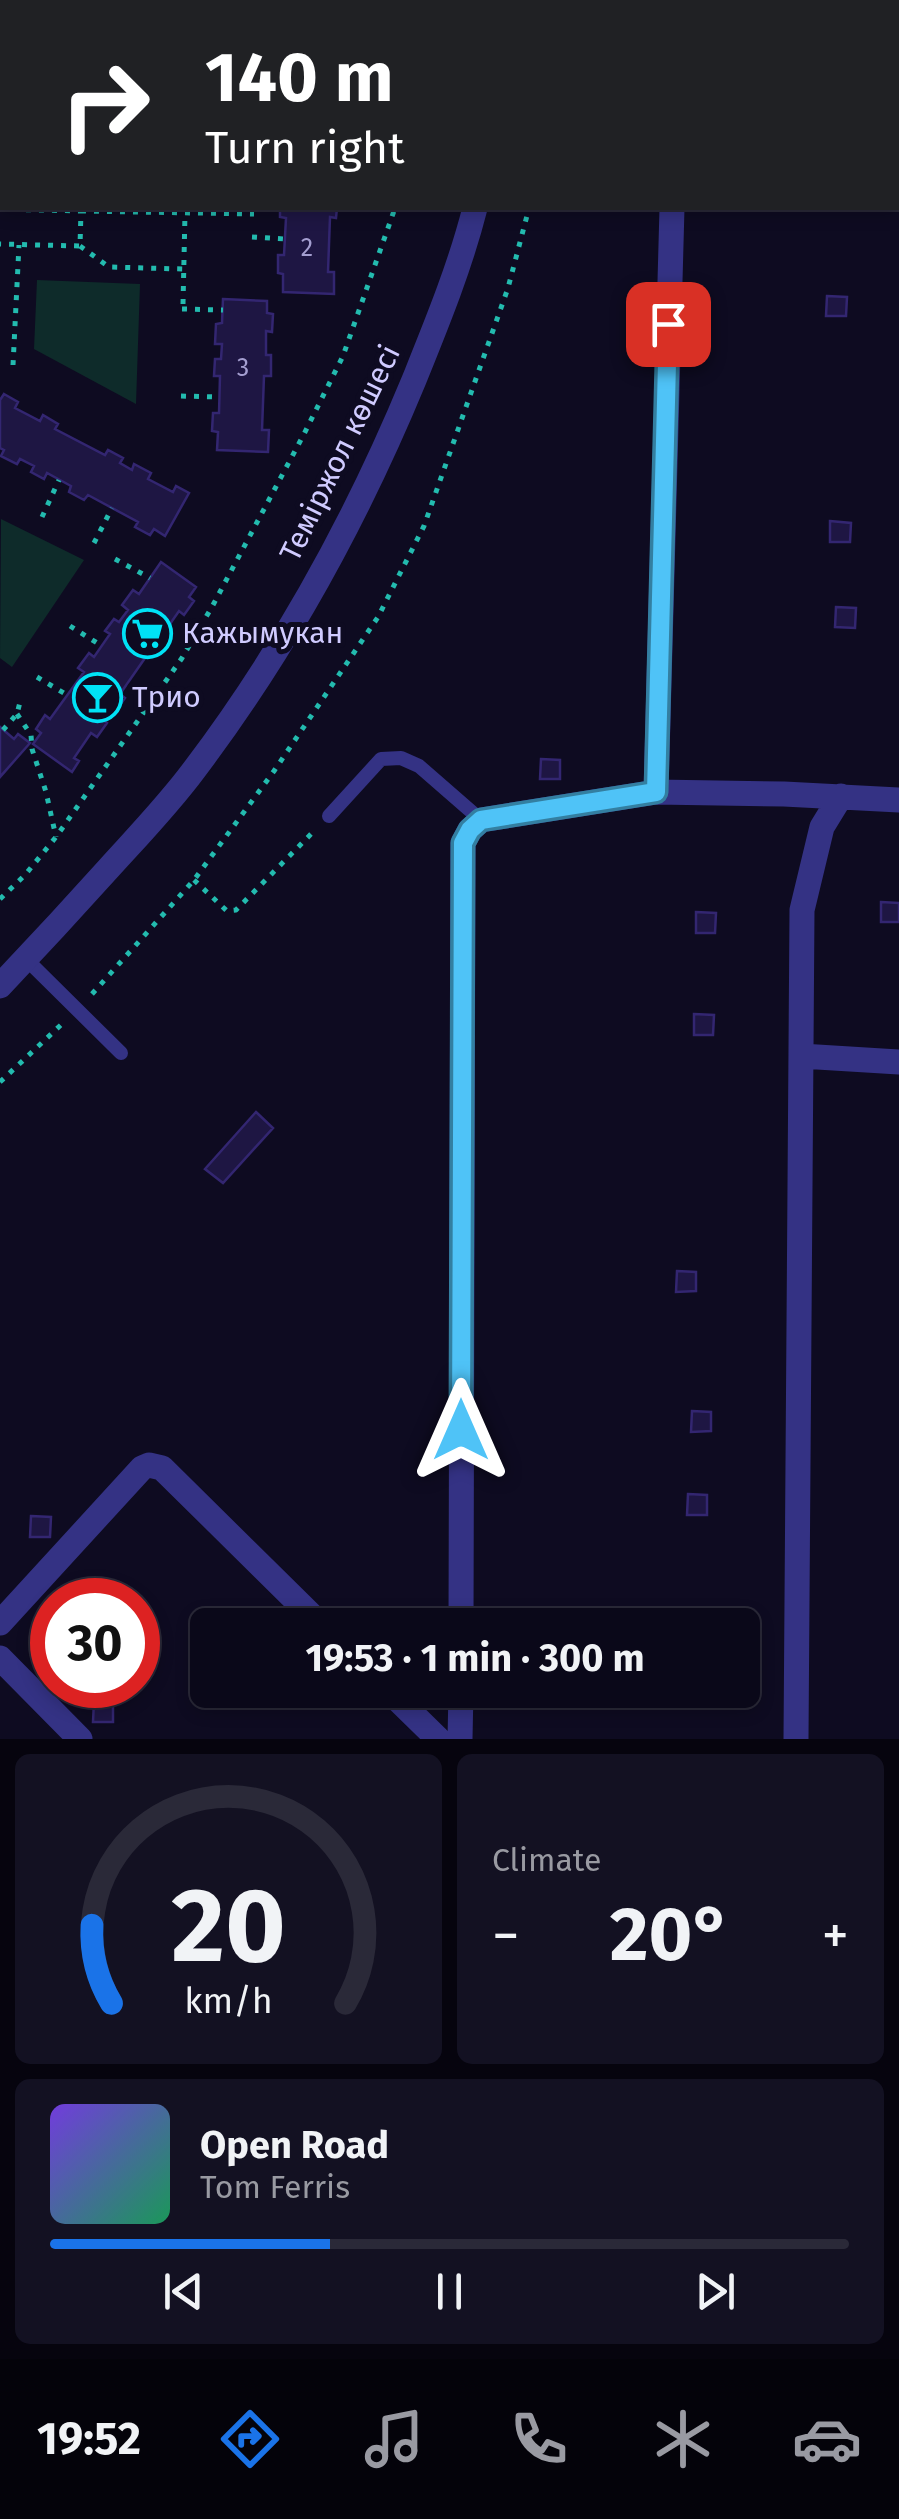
<!DOCTYPE html>
<meta charset="utf-8">
<style>
:root{--surface:#0a0819;--page:#131122;--text:#f1f3f6;--muted:#999aa2;--line:#2a2938;--accent:#1a73e8}
body{margin:0;font-family:"Fira Sans",sans-serif;background:var(--page);color:var(--text);height:100vh;display:flex;flex-direction:column;font-size:38px;white-space:nowrap}
*{box-sizing:border-box;margin:0}
p{font-size:32px;color:var(--muted)}
.icon{flex:none;width:55px;height:55px;fill:none;stroke:currentColor;stroke-width:2;stroke-linecap:round;stroke-linejoin:round}
.map{position:relative;height:1739px;overflow:hidden}
.side{display:flex;flex-direction:column;gap:15px;padding:15px;background:#06040e;flex:1}
.side>*{flex:none}
.hud{position:absolute;left:0px;top:0px;width:900px;height:210px;box-shadow:0 5px 15px #0003,0 0 0 2px var(--line);background:#202124;color:#fff;overflow:hidden}
.speed{position:absolute;left:30px;top:1578px;display:flex;gap:20px;font-size:50px;font-weight:700;text-align:center}
.speed>*{display:grid;place-content:center;width:130px;height:130px;border-radius:50%;background:var(--surface);box-shadow:0 5px 15px #0003,0 0 0 2px var(--line);line-height:1}
.speed .limit{border:15px solid #d22;background:#fff;color:#111}
.pin{position:absolute;display:grid;place-items:center;width:85px;height:85px;color:#fff;margin:-42px;border-radius:20px;box-shadow:0 5px 15px #0006}
.me{position:absolute;width:110px;margin:-55px;rotate:0deg;stroke-linejoin:round;filter:drop-shadow(0 0 8px #0008)}
.turn{display:flex;align-items:center;gap:35px;height:210px;padding:0 40px;font-size:45px}
.turn .icon{width:130px;height:130px;stroke-width:2.5}
.turn b{display:block;font-size:70px;line-height:85px}
.big{font-size:75px;font-weight:700;line-height:1.1}
.side .card{flex:1;display:flex;flex-direction:column;justify-content:center;gap:15px;min-width:0;padding:0 35px;border-radius:15px;background:var(--page)}
.side .dial{align-items:center;gap:0}
.dial svg{height:260px;overflow:visible;fill:none;stroke:var(--line);stroke-width:7;stroke-linecap:round;text-anchor:middle}
.dial text{fill:var(--text);stroke:none}
.song{display:flex;align-items:center;gap:30px}
.cover{width:120px;height:120px;border-radius:15px;background:linear-gradient(135deg,hsl(260 70% 55%),hsl(150 70% 35%))}
.played{height:10px;border-radius:5px;background:linear-gradient(90deg,var(--accent) 35%,var(--line) 35%)}
.keys{display:flex;justify-content:space-around;direction:ltr}
.heat{display:flex;justify-content:space-between;align-items:center;font-size:55px;direction:ltr}
.side .tiles{flex:1;display:grid;gap:15px;grid-template-columns:1fr 1fr}
.card:last-child{grid-column:span 2}
.trip{position:absolute;left:190px;top:1608px;width:570px;height:100px;border-radius:15px;background:var(--surface);box-shadow:0 5px 15px #0003,0 0 0 2px var(--line);font-weight:700;line-height:100px;text-align:center}
.dock{display:flex;height:160px;justify-content:space-around;align-items:center;background:#04030a;color:var(--muted)}
.dock .icon{width:70px;height:70px}
.dock .current{color:var(--accent)}
.dock b{font-size:45px;color:var(--text)}
.map>svg:first-child{display:block}
.green{fill:#0e2b2a}
.building{fill:#1e1643;stroke:#332671;stroke-width:2.5}
.lines{fill:none;stroke-linecap:round;stroke-linejoin:round}
.path{stroke:#23bbaf;stroke-width:5;stroke-dasharray:5 8;stroke-linecap:butt}
.service{stroke:#343284;stroke-width:14}
.minor{stroke:#343284;stroke-width:25}
.tertiary{stroke:#343284;stroke-width:25}
.route-casing{stroke:#337fa1;stroke-width:25}
.route{stroke:#4fc3f7;stroke-width:18}
.labels{text-anchor:middle;stroke-width:10;stroke-linejoin:round;paint-order:stroke}
.number-label{font-size:25px;fill:#a49ed0}
.street-label{font-size:30px;fill:#d0cbff;stroke:#0e0b21}
.poi-label{font-size:30px;fill:#d0cbff;stroke:#0e0b21;text-anchor:start}
</style>
<div class="map">
<svg width="899" height="1739" viewBox="0 0 899 1739">
<rect width="100%" height="100%" fill="#0e0b21"/>
<!-- green -->
<path class="green" d="M37,280L140,284L136,404L34,349Z
M1,519L84,560L12,667L0,658Z"/>
<!-- building -->
<path class="building" d="M0,0H38L53,2H2V30L0,29Z
M280,208H337L336,218L330,217L328,272H334V294L283,292V274L278,273V255H284L286,218L280,217Z
M827,296L847,297L846,316H826Z
M223,299L267,301V313L273,314L272,332L266,331V355H271V376H264L262,430H269L268,452L217,450L218,432L212,431L213,413H219L220,376H214L215,359H221L222,344H215L216,324L222,323Z
M4,394L18,402L15,408L40,421L43,415L58,424L55,429L105,455L108,450L123,458L120,463L132,470L134,464L151,473L148,479L173,492L176,486L189,493L165,536L154,529L150,535L135,527L138,522L88,495L84,500L69,492L71,486L47,473L44,479L31,472L34,466L20,459L17,464L1,456L4,450L0,448V400Z
M830,521L851,523L850,542H830Z
M161,562L196,587L189,597L194,601L184,615L179,611L163,634L168,638L158,652L152,648L120,694L125,698L115,712L110,708L102,719L107,723L97,737L91,733L74,758L79,761L72,772L33,744L41,733L36,729L45,715L50,719L84,672L78,668L89,653L94,657L110,634L105,631L114,619L119,622L128,610L122,605L133,590L139,594Z
M836,607L856,608L855,628L835,627Z
M0,727L14,739L18,734L30,743L0,777Z
M541,759L560,760V779H540Z
M881,902L899,903V922H881Z
M696,912L716,913L715,933H696Z
M694,1014L714,1015L713,1035H694Z
M256,1112L273,1128L223,1183L205,1169Z
M677,1271L696,1272V1291L676,1292Z
M692,1411L711,1412V1431L691,1432Z
M688,1494L707,1495V1515H687Z
M31,1516L51,1517L50,1537H30Z
M94,1701L113,1703V1722H93Z"/>
<g class="lines">
<!-- path -->
<path class="path" d="M312,0L350,2
M111,2L116,0
M133,2V0
M436,2L437,0
M581,2V0
M898,24H899
M0,42H2
M0,209L81,211L80,246L0,244
M81,211L254,214
M252,237L285,239
M80,246L109,267L183,269
M183,304L185,213
M182,309L223,310
M13,365L19,245
M181,396L219,397
M42,517L59,480
M94,543L112,508
M115,559L150,578
M70,626L102,646
M37,677L67,695
M17,714L31,735L32,749L46,792L56,837
M3,730L17,714L20,702
M194,880L227,911L236,910L316,829
M0,899L25,875L56,837L182,658L213,605L304,434L343,356L395,208
M92,994L194,880L274,771L378,617L424,526L508,288L529,208
M0,1082L63,1023"/>
<!-- service -->
<path class="service" d="M329,816L381,759L401,758L419,766L481,820
M26,959L121,1053"/>
<!-- minor -->
<path class="minor" d="M656,792L672,208
M801,1056L899,1062
M0,1623L142,1468L149,1465L162,1468L321,1625
M461,1625L463,843L470,830L481,820L656,792L784,794L899,800
M0,1658L80,1739
M388,1690L438,1739
M460,1739L461,1690
M796,1739L802,910L822,827L841,796"/>
<!-- tertiary -->
<path class="tertiary" d="M513,2V0
M0,986C37,947 73,908 109,868C138,836 168,805 194,770C284,651 357,518 414,380C437,323 460,267 475,208"/>
</g>
<g class="lines">
<defs>
<path id="route" d="M461,1430L463,843L470,830L481,820L656,792L668,324"/>
</defs>
<!-- route casing -->
<use href="#route" class="route-casing"/>
<!-- route -->
<use href="#route" class="route"/>
</g>
<!-- icons -->
<defs>
<symbol id="supermarket-ring" viewBox="-11 -11 22 22"><circle r="9.5" fill="#0e0b21" stroke="#00e2f6" stroke-width="1.5"/><path d="M-6-5.5h2.5l.6 2H6L4.5 2H-2.5L-4.4-4H-6ZM-1.5 3.2a1.3 1.3 0 1 0 .1 0ZM3 3.2a1.3 1.3 0 1 0 .1 0Z" fill="#00e2f6"/></symbol>
<symbol id="bar-ring" viewBox="-11 -11 22 22"><circle r="9.5" fill="#0e0b21" stroke="#00e2f6" stroke-width="1.5"/><path d="M-6-5H6L.8 .8V4.5H3.5V6h-7V4.5H-.8V.8Z" fill="#00e2f6"/></symbol>
</defs>
<g fill-rule="evenodd">
<use href="#supermarket-ring" x="120" y="606" width="55" height="55"/>
<use href="#bar-ring" x="70" y="670" width="55" height="55"/>
</g>
<g class="labels">
<!-- number labels -->
<g class="number-label">
<text x="307" y="256">2</text>
<text x="243" y="376">3</text>
</g>
<!-- street labels -->
<g class="street-label">
<text transform="translate(340 453) rotate(-64)" y="10">Теміржол көшесі</text>
</g>
<!-- poi labels -->
<g class="poi-label">
<text x="182" y="643">Кажымукан</text>
<text x="132" y="707">Трио</text>
</g>
</g>
</svg>
<div class="speed"><div class="limit">30</div></div>
<div class="pin" style="left:668px;top:324px;background:#d93025"><svg class="icon" aria-label="arrive" viewBox="0 0 24 24"><path d="M6 21V4h12l-3 4 3 4H6"/></svg></div>
<svg class="me" style="left:461px;top:1430px" viewBox="-20 -20 40 40"><path d="M0-17L14 15 0 8-14 15z" fill="#4fc3f7" stroke="#fff" stroke-width="4"/></svg>
<div class="trip">19:53 · 1 min · 300 m</div>
<div class="hud">
<div class="turn"><svg class="icon" aria-label="right" viewBox="0 0 24 24"><path d="M7 20v-9h11M14 6l5 5-5 5"/></svg><div><b>140 m</b>Turn right</div></div>
</div>
</div>
<section class="side">
<div class="tiles">
<div class="card dial"><svg viewBox="0 0 100 80">
<path d="M14 69A42 42 0 1 1 86 69"/>
<path d="M14 69A42 42 0 0 1 8 45" stroke="#1a73e8"/>
<text x="50" y="56" font-size="32" font-weight="700">20</text>
<text x="50" y="72" font-size="11">km/h</text>
</svg></div>
<div class="card"><p>Climate</p>
<div class="heat"><a>−</a><b class="big">20°</b><a>+</a></div>
</div>
<div class="card">
<div class="song"><i class="cover"></i><div><b>Open Road</b><p>Tom Ferris</p></div></div>
<div class="played"></div>
<div class="keys"><svg class="icon" aria-label="previous" viewBox="0 0 24 24"><path d="M18 5L8 12l10 7zM5 5v14"/></svg><svg class="icon" aria-label="pause" viewBox="0 0 24 24"><path d="M8 5v14M16 5v14"/></svg><svg class="icon" aria-label="next" viewBox="0 0 24 24"><path d="M6 5l10 7-10 7zM19 5v14"/></svg></div>
</div>
</div>
</section>
<nav class="dock">
<b>19:52</b>
<svg class="icon current" aria-label="directions" viewBox="0 0 24 24"><path d="M12 3l9 9-9 9-9-9zM9 14v-3h6M13 9l2 2-2 2"/></svg>
<svg class="icon" aria-label="music" viewBox="0 0 24 24"><path d="M9 18V5l10-2v13"/><circle cx="6" cy="18" r="3"/><circle cx="16" cy="16" r="3"/></svg>
<svg class="icon" aria-label="phone" viewBox="0 0 24 24"><path d="M5 4h4l2 5-3 2q2 4 5 5l2-3 5 2v4C11 20 4 13 5 4z"/></svg>
<svg class="icon" aria-label="climate" viewBox="0 0 24 24"><path d="M12 3v18M4 7l16 10M4 17L20 7"/></svg>
<svg class="icon" aria-label="car" viewBox="0 0 24 24"><path d="M5 17H2v-5l4-1 3-4h7l3 4 3 1v5h-3M9 17h6M6 11h13"/><circle cx="7" cy="17" r="2"/><circle cx="17" cy="17" r="2"/></svg>
</nav>
